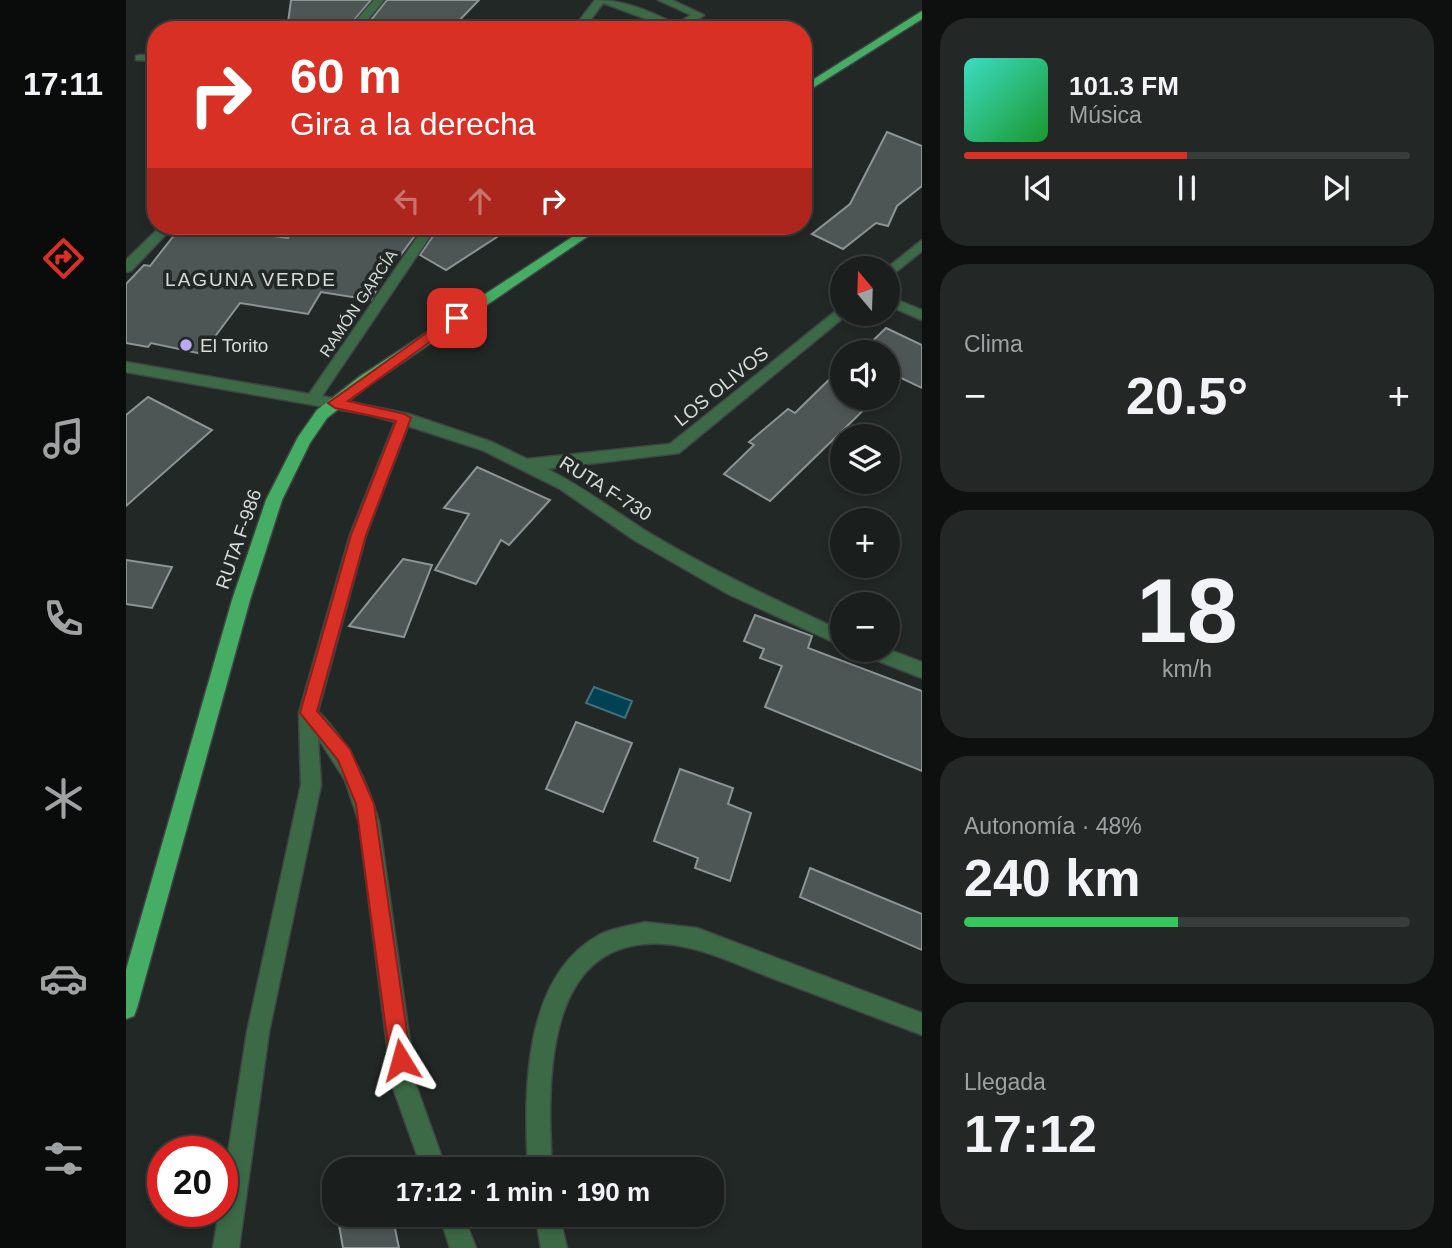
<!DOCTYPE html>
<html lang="es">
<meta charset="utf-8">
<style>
:root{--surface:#1a1e1c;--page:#232725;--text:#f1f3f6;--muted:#9fa2a3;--line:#383c3b;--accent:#d93025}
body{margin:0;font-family:Helvetica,sans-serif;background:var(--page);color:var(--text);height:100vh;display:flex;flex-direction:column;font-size:26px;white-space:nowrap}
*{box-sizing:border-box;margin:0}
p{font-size:23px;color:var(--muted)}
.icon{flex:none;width:38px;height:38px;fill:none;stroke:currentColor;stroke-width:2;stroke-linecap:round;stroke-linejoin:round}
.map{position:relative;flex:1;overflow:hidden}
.details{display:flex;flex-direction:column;gap:18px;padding:18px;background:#0e100f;width:530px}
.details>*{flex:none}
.top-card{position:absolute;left:21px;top:21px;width:665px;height:214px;border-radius:28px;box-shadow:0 4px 10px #0003,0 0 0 2px var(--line);background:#d93025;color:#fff;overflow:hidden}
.needle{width:46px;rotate:341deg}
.fabs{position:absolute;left:704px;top:256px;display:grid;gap:14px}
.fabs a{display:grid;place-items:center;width:70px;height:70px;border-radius:50%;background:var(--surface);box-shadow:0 4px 10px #0003,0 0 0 2px var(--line);font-size:35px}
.speed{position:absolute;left:21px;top:1136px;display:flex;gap:14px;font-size:35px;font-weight:700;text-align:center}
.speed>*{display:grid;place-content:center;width:91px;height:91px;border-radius:50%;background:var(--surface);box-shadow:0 4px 10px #0003,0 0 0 2px var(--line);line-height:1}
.speed .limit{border:10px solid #d22;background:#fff;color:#111}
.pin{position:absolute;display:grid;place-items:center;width:60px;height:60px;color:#fff;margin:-30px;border-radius:14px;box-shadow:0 4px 10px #0006}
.me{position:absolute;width:77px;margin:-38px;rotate:352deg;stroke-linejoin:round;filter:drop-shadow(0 0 5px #0008)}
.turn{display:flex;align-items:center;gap:24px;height:147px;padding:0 28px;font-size:32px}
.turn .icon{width:91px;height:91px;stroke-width:2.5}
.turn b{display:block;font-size:49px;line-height:60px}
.lanes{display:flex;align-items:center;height:66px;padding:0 28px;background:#0003;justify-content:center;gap:35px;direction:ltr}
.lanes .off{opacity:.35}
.big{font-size:52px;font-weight:800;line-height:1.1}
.details .card{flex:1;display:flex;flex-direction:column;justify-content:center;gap:10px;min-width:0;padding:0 24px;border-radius:28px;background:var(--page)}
.details .dial{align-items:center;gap:0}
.dial b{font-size:91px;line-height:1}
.song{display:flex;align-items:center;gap:21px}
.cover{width:84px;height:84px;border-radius:10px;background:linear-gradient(135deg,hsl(170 70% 55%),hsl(130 70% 35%))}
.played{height:7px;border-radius:4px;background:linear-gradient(90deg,var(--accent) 50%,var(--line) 50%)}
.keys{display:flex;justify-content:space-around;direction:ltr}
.heat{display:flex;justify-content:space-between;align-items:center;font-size:38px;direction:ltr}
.charge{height:10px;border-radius:5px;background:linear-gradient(90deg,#34c759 48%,var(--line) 0)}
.trip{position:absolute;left:196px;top:1157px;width:402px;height:70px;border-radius:28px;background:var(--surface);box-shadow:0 4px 10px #0003,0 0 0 2px var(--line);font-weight:800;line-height:70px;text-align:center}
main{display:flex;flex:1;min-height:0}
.tab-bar{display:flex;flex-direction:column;width:126px;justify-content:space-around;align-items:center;background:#0a0c0b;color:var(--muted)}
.tab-bar .icon{width:49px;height:49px}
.tab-bar .on{color:var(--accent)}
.tab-bar b{font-size:32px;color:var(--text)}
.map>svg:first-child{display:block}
.water{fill:#004253;stroke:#41707c;stroke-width:2}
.building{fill:#4d5555;stroke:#8c9495;stroke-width:2}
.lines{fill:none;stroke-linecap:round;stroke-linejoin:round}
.minor-casing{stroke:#3f4543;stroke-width:3}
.major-casing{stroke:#3f4543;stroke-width:3}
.minor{fill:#3c6a47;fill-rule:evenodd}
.major{fill:#46ad64;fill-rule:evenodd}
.route{fill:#d93025;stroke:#8d1f18;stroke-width:2}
.poi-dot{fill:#baaaf6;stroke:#222826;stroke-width:2.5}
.labels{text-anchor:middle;stroke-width:7;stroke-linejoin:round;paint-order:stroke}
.far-street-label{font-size:16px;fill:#d8dcdb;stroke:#222826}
.far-quarter-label{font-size:19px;letter-spacing:2px;fill:#d8dcdb;stroke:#222826}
.poi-label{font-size:19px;fill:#d8dcdb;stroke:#222826;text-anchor:start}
.street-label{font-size:19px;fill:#d8dcdb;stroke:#222826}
</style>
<main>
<nav class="tab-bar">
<b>17:11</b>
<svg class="icon on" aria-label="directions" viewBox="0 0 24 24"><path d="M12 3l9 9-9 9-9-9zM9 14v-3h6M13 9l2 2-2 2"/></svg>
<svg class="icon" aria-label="music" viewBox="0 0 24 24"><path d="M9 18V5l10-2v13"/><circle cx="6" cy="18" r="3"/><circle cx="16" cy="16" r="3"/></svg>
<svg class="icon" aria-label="phone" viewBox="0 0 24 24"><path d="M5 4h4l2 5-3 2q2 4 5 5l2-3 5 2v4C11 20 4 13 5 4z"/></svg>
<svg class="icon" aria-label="climate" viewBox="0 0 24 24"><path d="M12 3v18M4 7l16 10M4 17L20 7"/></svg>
<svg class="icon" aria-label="car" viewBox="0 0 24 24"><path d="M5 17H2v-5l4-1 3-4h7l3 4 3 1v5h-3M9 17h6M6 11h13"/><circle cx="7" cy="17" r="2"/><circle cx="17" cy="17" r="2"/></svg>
<svg class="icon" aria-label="filters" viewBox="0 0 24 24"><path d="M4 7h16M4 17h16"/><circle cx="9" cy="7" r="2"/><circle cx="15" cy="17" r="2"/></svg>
</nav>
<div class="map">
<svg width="796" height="1248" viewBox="0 0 796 1248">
<rect width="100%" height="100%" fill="#222826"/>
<!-- water -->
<path class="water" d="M468,687L506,701L499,718L460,703Z"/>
<!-- building -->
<path class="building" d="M165,0H245L220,30H161Z
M261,0H353L324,30H237Z
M761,132L796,146V186L771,206L762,226L750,223L717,249L686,234L724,204Z
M73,226L162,238L170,226H296L274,256H269L245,300L195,292L182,314L114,303L76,354L25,343L22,347L0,343V284L18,265L24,266L53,229L69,232Z
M314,226H388L320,270L294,255Z
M760,328L796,345V388L771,376L761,387V352H735Z
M716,367V397H751L644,501L598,474L628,445L623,442L662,409L669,413Z
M22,397L86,430L0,506V415Z
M351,467L424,500L383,545L375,540L350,584L309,570L343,514L318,508Z
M277,559L306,565L278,637L223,626Z
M0,560L46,567L26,608L0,604Z
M629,615L686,636L682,648L796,691V771L639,707L656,666L634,658L638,649L618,641Z
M450,722L506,743L477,812L420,789Z
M554,769L607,788L602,804L625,813L604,881L569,868L572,858L528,841Z
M684,868L796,914V950L674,897Z
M211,1214H266L273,1248H217Z"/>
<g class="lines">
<defs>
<path id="minor" d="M248,0H258L233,30H222Z
M469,0C499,0 523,11 550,24L565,15L532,0H546L578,15C572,20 562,27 555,30C549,31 489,7 477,3L457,30H446Z
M14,55H30V61L10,60V56Z
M35,226H48L5,271L0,272V260Z
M299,226H311L196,396L283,414L366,442L401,459L544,444L711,310L716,309V313H723L553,453L421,469C456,486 487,510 520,531C583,569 649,600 716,631V646L602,594L508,540L434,489L356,450L282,426L240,535L192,711C223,742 241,780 253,822L290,1085L320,1169H296L266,1085L233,822L219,780L192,738L195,785L143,1032L113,1248H87L93,1211H96V1191L121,1032L175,785L173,713L224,535L269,422L244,415L0,372V362L183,394Z
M796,240V251L761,279V268Z
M761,296L796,310V320L761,305Z
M731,649H761L796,662V678L734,654Z
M519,922L571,928L796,1013V1035C746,1016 696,997 646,978C607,963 562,940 519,944C415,952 422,1095 426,1169H402C398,1094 396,977 473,935C486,928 504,926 519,922Z
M313,1214H337L350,1248H324Z
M409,1214H433L441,1248H415Z"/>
<path id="major" d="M796,11V19L677,94V86Z
M463,226H477L243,385L201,418L184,443L156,500L124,600L11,1008L8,1016L0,1019V970L106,600L140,500L172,437L191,410L233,377Z"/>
</defs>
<!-- minor casing -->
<use href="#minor" class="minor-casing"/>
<!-- major casing -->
<use href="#major" class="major-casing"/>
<!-- minor -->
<use href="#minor" class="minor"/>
<!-- major -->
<use href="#major" class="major"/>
</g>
<!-- route -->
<path class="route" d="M326,315L337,318L222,401L278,414L285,418L240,535L191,711L224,749L248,804L285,1060L282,1068L275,1071L267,1068L264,1060L230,804L212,760L174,713L225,535L270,421L209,408L202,403Z"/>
<!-- markers -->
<circle class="poi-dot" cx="60" cy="345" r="7"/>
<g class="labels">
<!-- far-street labels -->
<g class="far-street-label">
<text transform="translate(232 303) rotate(-56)" y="6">RAMÓN GARCÍA</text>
</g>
<!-- far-quarter labels -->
<g class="far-quarter-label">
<text x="125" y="286">LAGUNA VERDE</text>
</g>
<!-- poi labels -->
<g class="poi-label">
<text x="74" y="352">El Torito</text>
</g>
<!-- street labels -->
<g class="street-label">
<text transform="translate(595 386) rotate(-39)" y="7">LOS OLIVOS</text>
<text transform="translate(480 488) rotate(32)" y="7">RUTA F-730</text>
<text transform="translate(112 539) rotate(-71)" y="7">RUTA F-986</text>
</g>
</g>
</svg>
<div class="fabs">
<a><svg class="needle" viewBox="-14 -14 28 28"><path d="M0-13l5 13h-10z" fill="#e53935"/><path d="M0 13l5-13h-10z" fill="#9fa2a3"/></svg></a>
<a><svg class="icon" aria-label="sound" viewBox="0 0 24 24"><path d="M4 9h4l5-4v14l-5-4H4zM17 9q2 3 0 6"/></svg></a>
<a><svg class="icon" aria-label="layers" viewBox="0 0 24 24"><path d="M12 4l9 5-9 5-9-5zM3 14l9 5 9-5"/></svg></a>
<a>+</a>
<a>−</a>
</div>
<div class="speed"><div class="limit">20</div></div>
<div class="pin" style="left:331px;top:318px;background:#d93025"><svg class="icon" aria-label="arrive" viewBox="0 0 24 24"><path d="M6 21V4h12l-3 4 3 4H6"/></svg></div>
<svg class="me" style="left:275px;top:1060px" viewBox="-20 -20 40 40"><path d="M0-17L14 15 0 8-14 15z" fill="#d93025" stroke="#fff" stroke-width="4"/></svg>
<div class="trip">17:12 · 1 min · 190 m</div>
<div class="top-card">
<div class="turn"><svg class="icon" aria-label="right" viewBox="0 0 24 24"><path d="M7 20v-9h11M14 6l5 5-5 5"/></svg><div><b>60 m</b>Gira a la derecha</div></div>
<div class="lanes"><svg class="icon off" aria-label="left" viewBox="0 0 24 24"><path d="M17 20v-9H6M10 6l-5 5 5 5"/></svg><svg class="icon off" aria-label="ahead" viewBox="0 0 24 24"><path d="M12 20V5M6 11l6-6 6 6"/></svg><svg class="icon" aria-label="right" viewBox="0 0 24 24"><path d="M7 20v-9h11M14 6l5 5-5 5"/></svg></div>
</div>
</div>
<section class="details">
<div class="card">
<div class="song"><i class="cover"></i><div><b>101.3 FM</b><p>Música</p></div></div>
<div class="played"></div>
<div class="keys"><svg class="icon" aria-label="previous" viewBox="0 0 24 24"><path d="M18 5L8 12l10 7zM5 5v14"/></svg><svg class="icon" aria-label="pause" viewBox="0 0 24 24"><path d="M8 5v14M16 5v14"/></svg><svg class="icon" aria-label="next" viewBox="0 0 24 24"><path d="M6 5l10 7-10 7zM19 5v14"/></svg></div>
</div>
<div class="card"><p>Clima</p>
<div class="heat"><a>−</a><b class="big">20.5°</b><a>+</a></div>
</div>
<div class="card dial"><b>18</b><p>km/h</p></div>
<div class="card"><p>Autonomía · 48%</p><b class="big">240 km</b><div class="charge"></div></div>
<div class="card"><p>Llegada</p><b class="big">17:12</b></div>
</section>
</main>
